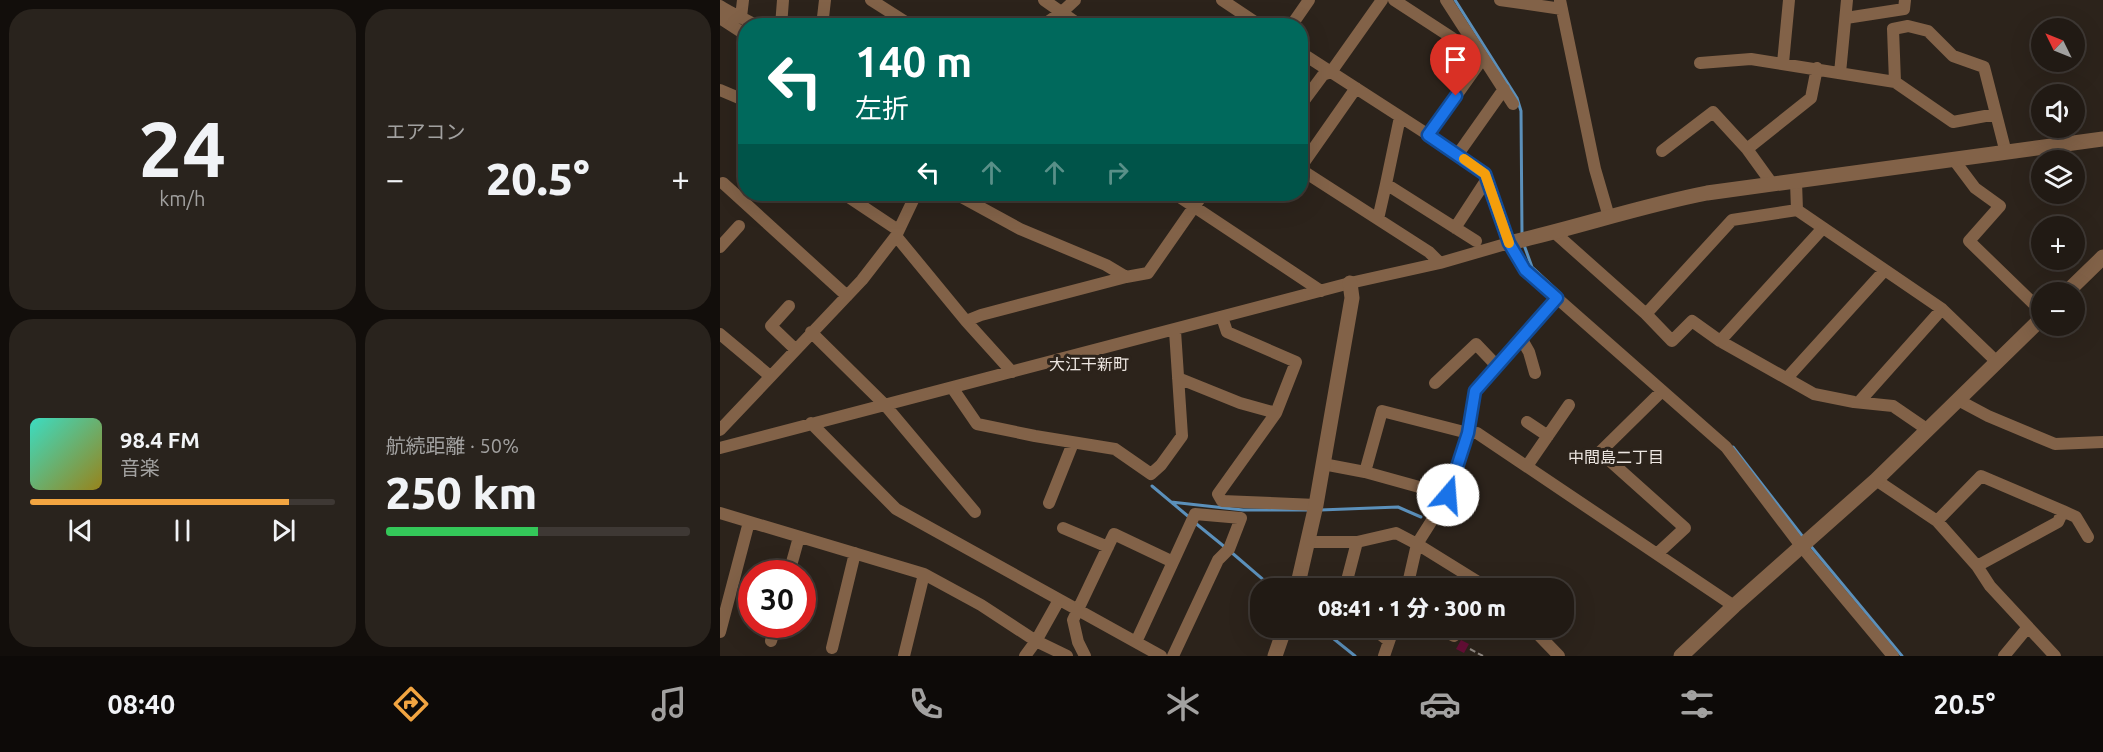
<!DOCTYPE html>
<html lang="ja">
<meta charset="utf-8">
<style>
:root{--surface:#211a14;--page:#29231d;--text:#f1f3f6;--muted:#a2a1a0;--line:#3e3834;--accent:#f2a541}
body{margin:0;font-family:Ubuntu,"Noto Sans JP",sans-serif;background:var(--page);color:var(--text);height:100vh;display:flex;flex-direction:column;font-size:22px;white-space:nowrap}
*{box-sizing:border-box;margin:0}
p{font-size:20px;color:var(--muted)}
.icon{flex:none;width:33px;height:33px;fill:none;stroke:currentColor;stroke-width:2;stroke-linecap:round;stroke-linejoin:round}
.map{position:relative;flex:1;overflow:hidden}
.side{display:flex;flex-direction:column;gap:9px;padding:9px;background:#120e0b;width:720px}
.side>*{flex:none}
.hud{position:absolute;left:18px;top:18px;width:570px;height:183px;border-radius:24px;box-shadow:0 6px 24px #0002,0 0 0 2px var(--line);background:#00695c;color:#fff;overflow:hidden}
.needle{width:39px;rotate:313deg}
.fabs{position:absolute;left:1311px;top:18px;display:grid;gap:12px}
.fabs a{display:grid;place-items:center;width:54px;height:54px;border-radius:50%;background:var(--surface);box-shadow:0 6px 24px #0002,0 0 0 2px var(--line);font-size:30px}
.speed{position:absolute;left:18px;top:560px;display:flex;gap:12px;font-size:30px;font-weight:700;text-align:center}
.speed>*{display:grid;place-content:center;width:78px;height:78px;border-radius:50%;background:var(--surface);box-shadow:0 6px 24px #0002,0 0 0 2px var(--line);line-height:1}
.speed .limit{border:9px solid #d22;background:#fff;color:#111}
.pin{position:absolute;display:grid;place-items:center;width:51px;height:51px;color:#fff;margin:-62px -26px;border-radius:50% 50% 50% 0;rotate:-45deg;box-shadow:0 0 6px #0007}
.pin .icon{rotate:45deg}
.me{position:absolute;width:66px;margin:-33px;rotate:18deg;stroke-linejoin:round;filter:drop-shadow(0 0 4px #0008)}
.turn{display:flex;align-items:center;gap:21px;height:126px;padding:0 18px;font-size:27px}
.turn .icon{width:78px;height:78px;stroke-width:2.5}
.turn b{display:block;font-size:42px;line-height:51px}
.lanes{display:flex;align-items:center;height:57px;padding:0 18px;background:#0003;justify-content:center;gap:30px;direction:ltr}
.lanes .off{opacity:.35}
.big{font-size:45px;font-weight:800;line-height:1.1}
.side .widget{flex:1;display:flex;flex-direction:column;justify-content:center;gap:9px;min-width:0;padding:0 21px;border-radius:24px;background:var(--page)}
.side .dial{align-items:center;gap:0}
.dial b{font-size:78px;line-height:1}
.song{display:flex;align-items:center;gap:18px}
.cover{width:72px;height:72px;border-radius:9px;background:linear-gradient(135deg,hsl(170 70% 55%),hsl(50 70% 35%))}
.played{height:6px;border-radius:3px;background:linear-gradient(90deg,var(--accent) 85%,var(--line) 85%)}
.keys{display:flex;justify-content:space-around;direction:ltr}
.heat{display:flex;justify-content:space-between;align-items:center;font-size:33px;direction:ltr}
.charge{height:9px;border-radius:4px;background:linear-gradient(90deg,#34c759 50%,var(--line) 0)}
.side .tiles{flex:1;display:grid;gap:9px;grid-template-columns:repeat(2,1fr)}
.trip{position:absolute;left:530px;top:578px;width:324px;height:60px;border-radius:24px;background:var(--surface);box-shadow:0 6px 24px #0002,0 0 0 2px var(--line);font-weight:800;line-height:60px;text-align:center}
.dock{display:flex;height:96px;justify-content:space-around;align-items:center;background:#0d0a08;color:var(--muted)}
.dock .icon{width:42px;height:42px}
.dock .current{color:var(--accent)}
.dock b{font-size:27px;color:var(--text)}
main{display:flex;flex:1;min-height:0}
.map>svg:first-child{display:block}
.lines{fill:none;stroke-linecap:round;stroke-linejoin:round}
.stream{stroke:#5b90bb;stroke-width:3}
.building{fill:#660e37}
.path{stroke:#908881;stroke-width:2;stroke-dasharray:6 3;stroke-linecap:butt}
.minor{stroke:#826248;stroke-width:12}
.tertiary{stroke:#826248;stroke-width:15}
.route-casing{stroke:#114b97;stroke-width:15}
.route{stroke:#1a73e8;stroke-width:10}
.slow{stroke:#f59e0b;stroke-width:10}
.labels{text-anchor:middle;stroke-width:6;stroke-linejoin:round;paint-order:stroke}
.neighbourhood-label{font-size:16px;fill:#ede6e1;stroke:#2c231b}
</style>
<main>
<section class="side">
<div class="tiles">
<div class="widget dial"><b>24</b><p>km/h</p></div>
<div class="widget"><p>エアコン</p>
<div class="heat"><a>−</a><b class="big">20.5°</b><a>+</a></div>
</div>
<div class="widget">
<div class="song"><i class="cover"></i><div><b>98.4 FM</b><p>音楽</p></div></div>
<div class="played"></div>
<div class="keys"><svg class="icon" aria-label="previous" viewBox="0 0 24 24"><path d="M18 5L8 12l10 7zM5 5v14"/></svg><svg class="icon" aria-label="pause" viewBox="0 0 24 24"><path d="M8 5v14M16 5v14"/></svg><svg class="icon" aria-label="next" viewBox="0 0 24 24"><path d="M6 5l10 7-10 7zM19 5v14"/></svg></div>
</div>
<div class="widget"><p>航続距離 · 50%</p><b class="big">250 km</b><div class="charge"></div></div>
</div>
</section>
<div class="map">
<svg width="1383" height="656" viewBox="0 0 1383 656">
<rect width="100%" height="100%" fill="#2c231b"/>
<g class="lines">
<!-- stream -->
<path class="stream" d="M735,0L797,98L801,111L802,235
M804,245L812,267L840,293
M1013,447L1083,537
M432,486L469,517
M451,502L523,510H587
M600,510L678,507L701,517
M474,522L506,548
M1089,544L1182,656
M511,552L553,588
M599,627L635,656"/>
</g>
<!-- building -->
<path class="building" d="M741,640L749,644L744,653L736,649Z"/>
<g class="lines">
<!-- path -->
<path class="path" d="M750,649L763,656"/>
<!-- minor -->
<path class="minor" d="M151,0L192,26
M324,0L361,26
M502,0L541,26
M674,0L763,58L708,135
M726,0L793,104
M780,0L842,9
M840,0L875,169L889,217
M0,6C12,14 24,18 37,26
M21,17L23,0
M0,18L26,35
M1126,18L1184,9L1185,0
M61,26L63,0
M102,26L105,0
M322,26L342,12L355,0
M571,26L589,0
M580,52L738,154L765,174L789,243L805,270L1006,447L1081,546L1173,656
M980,63L1031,59L1175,82L1233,122L1276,114
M1063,63L1069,0
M1120,73L1127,0
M1175,82L1173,29L1188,26L1208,31L1233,56L1264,67L1286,153
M0,90L26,101
M580,106L603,75L611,72L662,0
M1027,149L1091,98L1097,68
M942,151L993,112L1027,149L1053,185
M738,154L784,89
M1234,160L1255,188L1280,206L1249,241L1322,312
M580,168L636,88
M580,169L709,252L720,263
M1076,182L1077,210L1222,309L1277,362
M3,183L127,296
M666,184L680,117
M124,194L178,230
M236,194L300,229L386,265L406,277
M455,194L601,291
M658,219L666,184L756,241
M735,228L767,179
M835,233L926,314L952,341L972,321L1000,341L1094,394L1134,402L1173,406L1208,430
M176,236L246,321L292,372
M0,247L19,226
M69,306L51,326L75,349
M926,314L1012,220L1077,210
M246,321L261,315L406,277L428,273L483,194
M91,332L165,405L255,512
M0,334L50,376
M801,338L809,352L815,373
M1000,341L1103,228
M458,378L520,403L556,413L576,362L507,332L502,317
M1067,378L1164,271
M715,383L756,344L777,366
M233,389L257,424L315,436L395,449L431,474L441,465L462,436L455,331
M1238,400L1268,416L1335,444L1383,442
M1139,402L1222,309
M556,413L498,494L502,501L596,505
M807,422L828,436
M91,423L176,509L441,656
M0,430L142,280L176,236L196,194
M0,448L630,283L720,263L789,243
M603,464L645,472
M807,466L849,405
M1156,480L1217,521L1257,566L1270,586L1335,656
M728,495L645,472L662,411L748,433H757L1014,606
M329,503L353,443
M1343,511L1356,517L1368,537
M0,513L204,574L261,605L316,641L347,656
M1217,521L1261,476L1343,511L1338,522L1257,566
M343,528L388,547
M589,542H637
M938,553L965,528L880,452L942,391
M69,573L79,537
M625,588L637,542L676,533L697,544L728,495L748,433L755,391L837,298
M687,588L697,544L768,588
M651,627L669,641
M717,627L734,636
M811,627L839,656
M0,632L29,522
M51,641L56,624
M112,648L135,553
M184,656L204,574
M305,656L316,641L339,600
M365,656L358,642L353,620L394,534L453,562L416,642
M453,656L498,560L509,549L521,518L475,514L453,562
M664,656L674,627
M1284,656L1308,627"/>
<!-- tertiary -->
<path class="tertiary" d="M789,243C856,228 920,206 987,193L1383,139
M1347,292L1383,257
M577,588L596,505L632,298L630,283
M555,656L565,627
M961,656L1014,606L1156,480L1322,318"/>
</g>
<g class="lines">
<defs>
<path id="route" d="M728,495L748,433L755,391L837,298L805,270L789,243L765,174L708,135L736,96"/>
</defs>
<!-- route casing -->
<use href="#route" class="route-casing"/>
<!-- route -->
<use href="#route" class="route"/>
<!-- slow -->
<path class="slow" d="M744,159L765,174L789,243"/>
</g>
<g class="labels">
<!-- neighbourhood labels -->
<g class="neighbourhood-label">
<text x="369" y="370">大江干新町</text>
<text x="896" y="463">中間島二丁目</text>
</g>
</g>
</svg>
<div class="fabs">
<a><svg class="needle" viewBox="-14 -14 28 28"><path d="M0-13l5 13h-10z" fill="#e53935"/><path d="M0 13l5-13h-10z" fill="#a2a1a0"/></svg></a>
<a><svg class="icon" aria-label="sound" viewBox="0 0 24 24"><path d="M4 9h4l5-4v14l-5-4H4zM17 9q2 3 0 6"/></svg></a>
<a><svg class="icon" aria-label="layers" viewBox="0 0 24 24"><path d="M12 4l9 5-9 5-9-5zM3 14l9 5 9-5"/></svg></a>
<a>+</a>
<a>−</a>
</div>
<div class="speed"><div class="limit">30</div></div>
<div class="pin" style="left:736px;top:96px;background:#d93025"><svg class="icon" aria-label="arrive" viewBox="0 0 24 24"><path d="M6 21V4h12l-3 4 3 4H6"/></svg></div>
<svg class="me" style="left:728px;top:495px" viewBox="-20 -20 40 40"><circle r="19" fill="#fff"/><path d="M0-13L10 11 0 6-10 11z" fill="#1a73e8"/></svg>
<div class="trip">08:41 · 1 分 · 300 m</div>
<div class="hud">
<div class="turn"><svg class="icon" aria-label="left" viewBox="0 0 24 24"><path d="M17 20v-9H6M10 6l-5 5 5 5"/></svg><div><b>140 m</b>左折</div></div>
<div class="lanes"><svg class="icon" aria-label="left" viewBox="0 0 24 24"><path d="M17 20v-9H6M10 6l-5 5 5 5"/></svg><svg class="icon off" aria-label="ahead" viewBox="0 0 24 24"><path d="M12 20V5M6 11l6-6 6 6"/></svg><svg class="icon off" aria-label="ahead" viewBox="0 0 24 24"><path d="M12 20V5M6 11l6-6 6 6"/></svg><svg class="icon off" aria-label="right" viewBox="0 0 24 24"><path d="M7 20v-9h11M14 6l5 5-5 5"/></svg></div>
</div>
</div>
</main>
<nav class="dock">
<b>08:40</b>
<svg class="icon current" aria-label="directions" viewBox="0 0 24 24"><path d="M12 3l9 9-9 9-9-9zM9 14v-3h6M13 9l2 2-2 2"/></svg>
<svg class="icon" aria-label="music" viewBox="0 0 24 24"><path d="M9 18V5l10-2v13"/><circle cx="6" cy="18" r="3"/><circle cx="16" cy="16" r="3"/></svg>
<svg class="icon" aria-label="phone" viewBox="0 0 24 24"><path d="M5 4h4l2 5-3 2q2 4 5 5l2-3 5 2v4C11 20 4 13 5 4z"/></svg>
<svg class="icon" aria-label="climate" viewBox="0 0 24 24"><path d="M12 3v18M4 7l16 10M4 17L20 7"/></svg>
<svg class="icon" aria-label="car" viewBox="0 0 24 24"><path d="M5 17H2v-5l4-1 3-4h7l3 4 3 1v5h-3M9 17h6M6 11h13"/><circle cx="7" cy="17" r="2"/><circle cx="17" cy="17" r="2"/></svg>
<svg class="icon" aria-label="filters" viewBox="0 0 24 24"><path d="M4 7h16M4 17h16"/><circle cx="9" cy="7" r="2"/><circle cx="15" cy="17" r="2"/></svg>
<b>20.5°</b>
</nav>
